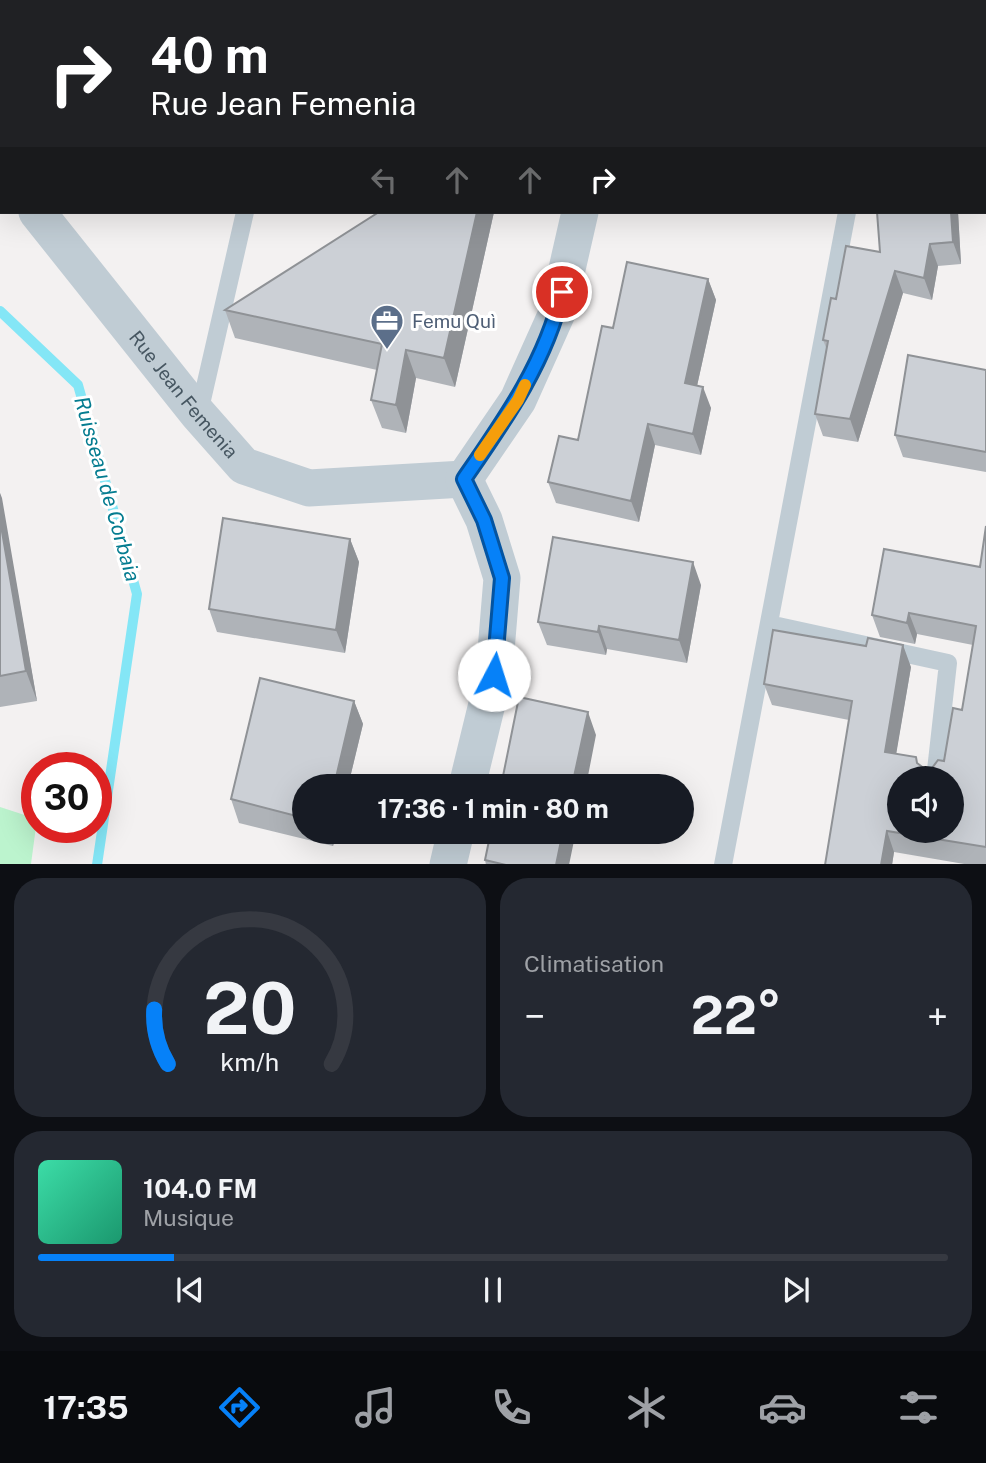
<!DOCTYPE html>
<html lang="fr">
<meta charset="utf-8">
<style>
:root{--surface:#171b24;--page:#242831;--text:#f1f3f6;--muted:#9ea1a6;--line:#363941;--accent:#0681f8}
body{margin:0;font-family:"Public Sans",sans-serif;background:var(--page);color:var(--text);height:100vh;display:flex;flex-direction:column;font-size:26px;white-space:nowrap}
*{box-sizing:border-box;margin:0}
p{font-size:23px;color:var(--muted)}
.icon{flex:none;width:38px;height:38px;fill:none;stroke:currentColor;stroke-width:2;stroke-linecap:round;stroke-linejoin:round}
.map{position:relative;height:864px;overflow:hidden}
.sheet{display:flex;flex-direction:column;gap:14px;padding:14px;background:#0d0f14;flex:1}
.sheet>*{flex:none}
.guide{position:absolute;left:0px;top:0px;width:987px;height:214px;box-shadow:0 7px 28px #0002;background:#202124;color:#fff;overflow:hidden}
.tools{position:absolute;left:887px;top:766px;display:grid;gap:14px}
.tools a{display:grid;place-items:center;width:77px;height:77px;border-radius:50%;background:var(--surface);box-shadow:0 7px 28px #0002;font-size:35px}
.speed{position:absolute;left:21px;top:752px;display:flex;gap:14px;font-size:35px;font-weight:700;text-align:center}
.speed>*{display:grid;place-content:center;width:91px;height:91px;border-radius:50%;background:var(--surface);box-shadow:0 7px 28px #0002;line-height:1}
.speed .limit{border:10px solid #d22;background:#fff;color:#111}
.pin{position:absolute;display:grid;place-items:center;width:60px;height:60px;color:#fff;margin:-30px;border:4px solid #fff;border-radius:50%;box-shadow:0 2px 7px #0007}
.me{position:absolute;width:77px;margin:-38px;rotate:5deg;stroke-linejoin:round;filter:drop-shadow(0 0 5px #0008)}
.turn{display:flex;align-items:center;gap:24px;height:147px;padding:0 35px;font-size:32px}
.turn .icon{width:91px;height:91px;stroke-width:2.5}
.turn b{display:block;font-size:49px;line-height:60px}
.lanes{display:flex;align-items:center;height:66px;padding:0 35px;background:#0003;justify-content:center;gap:35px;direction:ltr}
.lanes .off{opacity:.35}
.big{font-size:52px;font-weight:700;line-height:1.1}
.sheet .widget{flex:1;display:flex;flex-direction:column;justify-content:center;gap:10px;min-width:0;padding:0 24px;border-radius:28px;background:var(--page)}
.sheet .dial{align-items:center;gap:0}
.dial svg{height:182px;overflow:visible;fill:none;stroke:var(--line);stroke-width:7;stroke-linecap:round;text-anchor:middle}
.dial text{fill:var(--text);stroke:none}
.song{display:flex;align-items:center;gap:21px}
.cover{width:84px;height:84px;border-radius:10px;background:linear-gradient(135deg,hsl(160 70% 55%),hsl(160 70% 35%))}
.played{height:7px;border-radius:4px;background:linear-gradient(90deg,var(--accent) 15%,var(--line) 15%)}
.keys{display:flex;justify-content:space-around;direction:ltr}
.heat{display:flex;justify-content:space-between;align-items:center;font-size:38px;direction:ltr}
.sheet .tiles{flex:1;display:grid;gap:14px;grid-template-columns:1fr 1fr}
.widget:last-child{grid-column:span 2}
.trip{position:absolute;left:292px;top:774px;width:402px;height:70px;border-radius:35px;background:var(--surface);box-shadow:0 7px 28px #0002;font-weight:700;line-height:70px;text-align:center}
.menu{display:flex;height:112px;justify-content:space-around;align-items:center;background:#090b0e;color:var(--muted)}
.menu .icon{width:49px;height:49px}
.menu .on{color:var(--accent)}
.menu b{font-size:32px;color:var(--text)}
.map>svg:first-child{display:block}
.green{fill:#bcf4ce}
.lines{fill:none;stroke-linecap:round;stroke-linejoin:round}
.stream{stroke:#84e6f6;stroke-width:10}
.lane{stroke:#c0ccd4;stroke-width:18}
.street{stroke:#c0ccd4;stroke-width:37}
.wall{fill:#afb3b8}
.shaded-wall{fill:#8f9296}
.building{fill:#ccd0d6;stroke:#8f9296;stroke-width:2;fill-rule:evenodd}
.route-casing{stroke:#0454a1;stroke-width:18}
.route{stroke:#0681f8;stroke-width:12}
.slow{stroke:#f59e0b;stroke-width:12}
.labels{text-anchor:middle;stroke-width:6;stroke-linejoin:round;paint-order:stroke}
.service-label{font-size:19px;fill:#4e5e75;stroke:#fff;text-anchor:start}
.street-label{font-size:19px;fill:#465661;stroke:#fff}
.water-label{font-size:21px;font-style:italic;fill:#047c90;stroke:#fff}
</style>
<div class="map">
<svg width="986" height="865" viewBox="0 0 986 865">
<rect width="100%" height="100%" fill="#f3f1f1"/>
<!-- green -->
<path class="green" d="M0,807L37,819L31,864H0Z"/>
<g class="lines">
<!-- stream -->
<path class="stream" d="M0,311L78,385L137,594L97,865"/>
<!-- lane -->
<path class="lane" d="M985,109H986
M199,413L245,212
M769,624L948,663L935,779
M723,865L847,212"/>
<!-- street -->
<g class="street">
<path d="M625,2V0"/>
<path d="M0,165L2,167"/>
<path id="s1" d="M37,212L198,414L244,466L309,488L464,479"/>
<path d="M464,479L484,520L502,578L494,675L467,786"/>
<path d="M464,479L518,400L557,313L580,212"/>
<path d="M448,865L456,831"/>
</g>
</g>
<!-- wall -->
<path class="wall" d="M445,0H569V2H445Z
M494,212L455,387L416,378L406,433L382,428L371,400L377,370L235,338L225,310Z
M877,212H958L961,264L938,266L932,300L903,293L858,442L823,436L815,414L827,350L823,340L836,299L880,252Z
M708,279L716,300L697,386L711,408L701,455L655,445L639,522L556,503L548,482L578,440L613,328Z
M986,370V472L903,457L895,435Z
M0,493L37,701L0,707Z
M986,526V865H970L894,852L892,865L849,720L772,705L764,684L911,667L896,753L919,764L925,769L932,768L944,761L962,710L973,645L917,634L915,644L880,637L872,615L980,567Z
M350,539L359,562L345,653L217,632L209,609Z
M701,585L687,663L607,649L606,655L547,645L538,622Z
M354,701L363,724L348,786H304V831H337L333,846L239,823L231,799Z
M485,860L569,865H486Z"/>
<!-- shaded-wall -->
<path class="shaded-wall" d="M554,0H569V2H554Z
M823,0H839L838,2H822Z
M477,212H494L455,387L444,358Z
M951,212H958L961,264L953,242Z
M930,244L938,266L932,300L924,278Z
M895,271L903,293L858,442L850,419Z
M708,279L716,300L693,404L685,383Z
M406,350L416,378L406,433L396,405Z
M703,387L711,408L701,455L693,434Z
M648,424L655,445L639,522L631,501Z
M0,493L2,498L37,701L26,671L0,520Z
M350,539L359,562L345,653L336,630Z
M693,562L701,585L687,663L679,640Z
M909,613L917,634L915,644L907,623Z
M599,626L607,649L606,655L598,632Z
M903,645L911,667L893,773L885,752Z
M354,701L363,724L348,786H334Z
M588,712L596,735L586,786H572Z
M328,831H337L333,846Z
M563,831H576L569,865H556Z
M887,831L894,852L892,865H881Z"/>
<!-- building -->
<path class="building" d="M482,0H554V2H482Z
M674,0H823L822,2H673Z
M379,212H477L444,358L406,350L396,405L371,400L382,344L225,310Z
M877,212H951L953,242L930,244L924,278L895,271L850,419L815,414L828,341L823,340L831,298L836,299L846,246L880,252Z
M627,262L708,279L685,383L703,387L693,434L648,424L631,501L548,482L559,436L578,440L602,326L613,328Z
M908,355L986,370V452L895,435Z
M223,518L350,539L336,630L209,609Z
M0,520L26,671L0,676Z
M986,526V847L887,831L881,865H825L852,701L764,684L773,630L866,646L868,638L903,645L885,752L916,757L917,763L925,769L932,768L938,760L944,761L953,708L962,710L976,626L909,613L907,623L872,615L884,549L980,567ZM900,779H952V831H900Z
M553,537L693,562L679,640L599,626L598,632L538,622Z
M260,678L354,701L334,786H304V818L231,799Z
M519,697L588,712L572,786H501Z
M491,831H563L556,865H506L485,860Z"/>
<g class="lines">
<defs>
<path id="route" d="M494,675L502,578L484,520L464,479C504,421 546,362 562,292"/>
</defs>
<!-- route casing -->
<use href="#route" class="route-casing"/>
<!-- route -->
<use href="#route" class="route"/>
<!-- slow -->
<path class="slow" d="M480,455L518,400L525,385"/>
</g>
<!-- icons -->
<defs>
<symbol id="office-pin" viewBox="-11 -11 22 30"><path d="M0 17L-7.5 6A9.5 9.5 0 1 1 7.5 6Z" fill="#5c6f8a" stroke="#fff"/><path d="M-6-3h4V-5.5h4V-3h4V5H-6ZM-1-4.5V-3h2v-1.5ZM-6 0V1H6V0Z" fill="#fff"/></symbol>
</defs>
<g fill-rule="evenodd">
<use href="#office-pin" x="368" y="302" width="38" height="52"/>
</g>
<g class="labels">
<!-- service labels -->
<g class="service-label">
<text x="412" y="328">Femu Quì</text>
</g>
<!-- street labels -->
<g class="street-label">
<text dy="7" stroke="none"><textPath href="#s1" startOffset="234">Rue Jean Femenia</textPath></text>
</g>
<!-- water labels -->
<g class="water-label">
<text transform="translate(107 489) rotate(74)" y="7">Ruisseau de Corbaia</text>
</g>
</g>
</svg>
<div class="tools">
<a><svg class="icon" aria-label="sound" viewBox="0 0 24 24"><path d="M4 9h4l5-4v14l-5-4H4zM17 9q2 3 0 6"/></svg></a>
</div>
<div class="speed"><div class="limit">30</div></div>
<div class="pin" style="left:562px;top:292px;background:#d93025"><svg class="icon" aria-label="arrive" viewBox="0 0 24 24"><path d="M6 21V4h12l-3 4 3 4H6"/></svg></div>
<svg class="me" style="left:494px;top:675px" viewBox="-20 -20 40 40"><circle r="19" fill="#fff"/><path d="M0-13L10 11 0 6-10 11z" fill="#0681f8"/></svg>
<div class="trip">17:36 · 1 min · 80 m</div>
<div class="guide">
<div class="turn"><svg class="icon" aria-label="right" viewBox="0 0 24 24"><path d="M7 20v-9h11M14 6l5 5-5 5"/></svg><div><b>40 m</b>Rue Jean Femenia</div></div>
<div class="lanes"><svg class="icon off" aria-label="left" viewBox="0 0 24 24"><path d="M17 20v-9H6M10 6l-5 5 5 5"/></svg><svg class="icon off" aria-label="ahead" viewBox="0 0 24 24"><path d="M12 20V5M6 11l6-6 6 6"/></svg><svg class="icon off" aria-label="ahead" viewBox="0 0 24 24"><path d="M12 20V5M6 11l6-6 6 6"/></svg><svg class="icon" aria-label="right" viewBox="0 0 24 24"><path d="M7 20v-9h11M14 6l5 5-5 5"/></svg></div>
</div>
</div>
<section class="sheet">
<div class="tiles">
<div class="widget dial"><svg viewBox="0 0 100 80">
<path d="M14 69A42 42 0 1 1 86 69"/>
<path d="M14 69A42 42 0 0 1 8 45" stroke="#0681f8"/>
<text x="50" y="56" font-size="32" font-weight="700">20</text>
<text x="50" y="72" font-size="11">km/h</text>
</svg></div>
<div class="widget"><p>Climatisation</p>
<div class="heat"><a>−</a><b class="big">22°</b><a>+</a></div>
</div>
<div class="widget">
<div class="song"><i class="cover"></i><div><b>104.0 FM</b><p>Musique</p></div></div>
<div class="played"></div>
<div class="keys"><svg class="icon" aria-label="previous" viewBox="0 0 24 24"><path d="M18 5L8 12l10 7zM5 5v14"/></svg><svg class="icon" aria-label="pause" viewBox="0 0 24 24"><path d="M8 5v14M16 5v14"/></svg><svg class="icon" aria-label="next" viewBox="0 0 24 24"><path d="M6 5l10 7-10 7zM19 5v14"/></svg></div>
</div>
</div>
</section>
<nav class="menu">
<b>17:35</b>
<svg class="icon on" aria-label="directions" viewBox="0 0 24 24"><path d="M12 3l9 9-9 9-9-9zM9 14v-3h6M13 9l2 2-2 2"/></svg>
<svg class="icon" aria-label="music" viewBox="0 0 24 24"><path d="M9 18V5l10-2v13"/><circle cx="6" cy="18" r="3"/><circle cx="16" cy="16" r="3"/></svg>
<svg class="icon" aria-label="phone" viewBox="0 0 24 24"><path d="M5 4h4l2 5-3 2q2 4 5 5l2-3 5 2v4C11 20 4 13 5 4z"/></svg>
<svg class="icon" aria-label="climate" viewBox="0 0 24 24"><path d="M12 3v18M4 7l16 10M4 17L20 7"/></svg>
<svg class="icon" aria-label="car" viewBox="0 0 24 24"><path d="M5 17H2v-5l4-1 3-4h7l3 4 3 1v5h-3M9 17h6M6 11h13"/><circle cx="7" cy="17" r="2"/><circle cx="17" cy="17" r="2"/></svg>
<svg class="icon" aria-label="filters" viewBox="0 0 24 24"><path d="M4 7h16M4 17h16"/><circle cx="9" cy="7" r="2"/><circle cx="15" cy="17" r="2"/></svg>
</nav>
